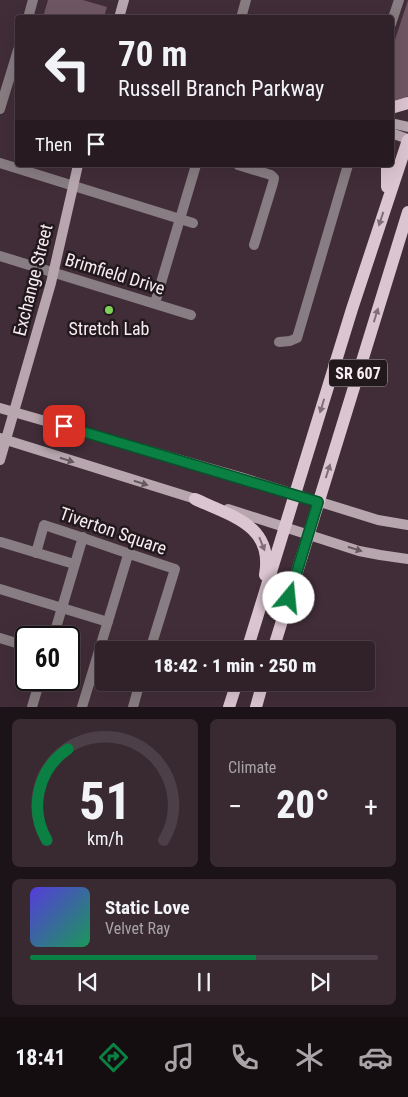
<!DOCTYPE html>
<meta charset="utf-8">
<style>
:root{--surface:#31222a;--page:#392a32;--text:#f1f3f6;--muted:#a8a4a8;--line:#4c3f47;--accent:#0b8043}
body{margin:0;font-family:"Roboto Condensed",sans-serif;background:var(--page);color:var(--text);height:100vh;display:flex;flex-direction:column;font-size:19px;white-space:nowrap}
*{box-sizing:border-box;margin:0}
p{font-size:16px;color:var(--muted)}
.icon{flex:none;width:28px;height:28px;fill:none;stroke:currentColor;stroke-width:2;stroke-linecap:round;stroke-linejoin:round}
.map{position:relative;height:707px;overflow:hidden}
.sheet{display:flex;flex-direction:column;gap:12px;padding:12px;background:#1b1317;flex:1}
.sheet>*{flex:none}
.hud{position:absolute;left:15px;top:15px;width:379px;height:152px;border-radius:5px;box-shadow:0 5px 20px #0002,0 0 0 1px var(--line);background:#31222a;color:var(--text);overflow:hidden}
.speed{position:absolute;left:15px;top:626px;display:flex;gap:10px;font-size:25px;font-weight:700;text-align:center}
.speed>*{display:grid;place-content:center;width:65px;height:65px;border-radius:50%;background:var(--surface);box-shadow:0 5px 20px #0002,0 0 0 1px var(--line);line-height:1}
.speed .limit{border:2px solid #111;border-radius:8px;background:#fff;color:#111}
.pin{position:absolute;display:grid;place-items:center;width:42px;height:42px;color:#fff;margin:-21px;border-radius:10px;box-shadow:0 2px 8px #0006}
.me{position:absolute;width:55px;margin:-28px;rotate:17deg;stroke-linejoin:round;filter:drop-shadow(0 0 4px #0008)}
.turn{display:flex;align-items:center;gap:18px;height:105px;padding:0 20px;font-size:22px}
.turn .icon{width:65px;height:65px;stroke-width:2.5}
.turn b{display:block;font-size:35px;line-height:42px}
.then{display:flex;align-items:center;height:48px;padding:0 20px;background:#0003;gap:10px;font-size:19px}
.big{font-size:38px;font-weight:800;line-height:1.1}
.sheet .tile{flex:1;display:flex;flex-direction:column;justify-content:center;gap:8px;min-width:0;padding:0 18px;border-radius:8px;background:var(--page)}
.sheet .dial{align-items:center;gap:0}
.dial svg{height:130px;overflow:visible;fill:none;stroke:var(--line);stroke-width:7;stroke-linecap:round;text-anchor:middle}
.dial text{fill:var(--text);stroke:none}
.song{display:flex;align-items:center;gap:15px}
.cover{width:60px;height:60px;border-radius:8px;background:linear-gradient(135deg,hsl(250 70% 55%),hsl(150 70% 35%))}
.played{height:5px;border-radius:2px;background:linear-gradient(90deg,var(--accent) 65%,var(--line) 65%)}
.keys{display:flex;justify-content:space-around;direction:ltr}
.heat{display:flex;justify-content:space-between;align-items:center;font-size:28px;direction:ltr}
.sheet .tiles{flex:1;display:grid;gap:12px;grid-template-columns:1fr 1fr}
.tile:last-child{grid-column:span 2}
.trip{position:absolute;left:95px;top:641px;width:280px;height:50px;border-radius:5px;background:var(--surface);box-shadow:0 5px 20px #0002,0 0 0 1px var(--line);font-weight:800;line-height:50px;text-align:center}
.tabs{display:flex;height:80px;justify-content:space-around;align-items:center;background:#140e11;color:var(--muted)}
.tabs .icon{width:35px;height:35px}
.tabs .selected{color:var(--accent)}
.tabs b{font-size:22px;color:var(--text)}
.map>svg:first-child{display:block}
.green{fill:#6f5663}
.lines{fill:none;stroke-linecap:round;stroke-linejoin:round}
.street{stroke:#887d82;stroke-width:10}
.secondary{stroke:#b7a6ae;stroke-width:10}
.primary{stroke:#dbc5d0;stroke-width:12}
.oneway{fill:#7e6f76}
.oneway2{fill:#65585e}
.route-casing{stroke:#07532c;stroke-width:12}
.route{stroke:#0b8043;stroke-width:9}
.poi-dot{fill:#7dd154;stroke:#22191d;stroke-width:2}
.labels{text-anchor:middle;stroke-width:5;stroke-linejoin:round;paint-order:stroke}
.shield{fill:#22191d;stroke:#b8acb1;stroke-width:1}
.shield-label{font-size:16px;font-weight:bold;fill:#f8ebf1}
.street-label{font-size:18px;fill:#f8ebf1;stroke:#22191d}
.poi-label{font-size:18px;fill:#f8ebf1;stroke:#22191d}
</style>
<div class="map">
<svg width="408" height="707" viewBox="0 0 408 707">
<rect width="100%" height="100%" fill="#412d38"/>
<!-- green -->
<path class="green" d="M48,0H83L107,7L104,17H43Z
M408,0V96L405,99L391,104V52Z"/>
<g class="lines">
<!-- street -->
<path class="street" d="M28,18L33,0
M241,18L246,0
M391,24L399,0
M0,109L18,50
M0,163L193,223
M238,165L271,175L274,178L273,183L254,245
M0,256L191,315
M155,303L196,165
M279,342L290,341L297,338L348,165
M1,542L74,564
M36,553L44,525C88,539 131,555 175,569L150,650
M0,589L108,622
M0,638L26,646
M53,638L83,537
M32,707L40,680
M82,707L128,555
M133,707L140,682"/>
<!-- secondary -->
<path class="secondary" d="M119,18L124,0
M391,123L408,127
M391,133L408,139
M0,408L240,477L378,520L408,525
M0,438L202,501
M0,460L51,283L78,165
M228,509L359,551L380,555L408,559"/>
<!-- primary -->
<path class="primary" d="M391,108L408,103
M387,165V187
M195,499C231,516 274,525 265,575
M247,650L352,309L408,140
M273,650L408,212
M229,707L237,682
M256,707L263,682"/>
</g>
<!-- one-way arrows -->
<defs><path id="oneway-solid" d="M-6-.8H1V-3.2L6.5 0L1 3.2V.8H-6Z" transform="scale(1.25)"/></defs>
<g class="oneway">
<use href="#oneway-solid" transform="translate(381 219) rotate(108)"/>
<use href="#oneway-solid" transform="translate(376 315) rotate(-73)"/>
<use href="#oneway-solid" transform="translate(322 406) rotate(107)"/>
<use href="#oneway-solid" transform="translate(328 471) rotate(-72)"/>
<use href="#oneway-solid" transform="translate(262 544) rotate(68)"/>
</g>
<g class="oneway2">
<use href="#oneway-solid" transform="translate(67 460) rotate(17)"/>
<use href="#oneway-solid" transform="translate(141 483) rotate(17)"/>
<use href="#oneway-solid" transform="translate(355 549) rotate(17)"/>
</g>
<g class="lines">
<defs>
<path id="route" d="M64,426L318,502L289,598"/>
</defs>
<!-- route casing -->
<use href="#route" class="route-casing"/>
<!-- route -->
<use href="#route" class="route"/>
</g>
<!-- markers -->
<circle class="poi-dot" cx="109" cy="310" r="5"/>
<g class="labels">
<!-- shield labels -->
<rect class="shield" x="329" y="359.5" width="58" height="27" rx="4"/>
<g class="shield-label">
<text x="358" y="379">SR 607</text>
</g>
<!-- street labels -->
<g class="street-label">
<text transform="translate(115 274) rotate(17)" y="6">Brimfield Drive</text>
<text transform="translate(33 280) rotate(-76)" y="6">Exchange Street</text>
<text transform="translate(113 531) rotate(19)" y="6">Tiverton Square</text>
</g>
<!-- poi labels -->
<g class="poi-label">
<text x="109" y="335">Stretch Lab</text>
</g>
</g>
</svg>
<div class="speed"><div class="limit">60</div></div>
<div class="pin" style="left:64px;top:426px;background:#d93025"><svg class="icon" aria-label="arrive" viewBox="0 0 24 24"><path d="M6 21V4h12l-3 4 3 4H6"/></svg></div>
<svg class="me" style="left:289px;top:598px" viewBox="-20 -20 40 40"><circle r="19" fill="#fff"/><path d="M0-13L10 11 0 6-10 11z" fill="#0b8043"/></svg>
<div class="trip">18:42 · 1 min · 250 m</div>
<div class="hud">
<div class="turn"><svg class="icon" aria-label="left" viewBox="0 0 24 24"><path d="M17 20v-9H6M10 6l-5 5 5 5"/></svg><div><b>70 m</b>Russell Branch Parkway</div></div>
<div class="then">Then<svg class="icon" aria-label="arrive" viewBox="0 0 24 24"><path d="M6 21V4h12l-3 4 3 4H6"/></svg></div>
</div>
</div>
<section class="sheet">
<div class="tiles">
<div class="tile dial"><svg viewBox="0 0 100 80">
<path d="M14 69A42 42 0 1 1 86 69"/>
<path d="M14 69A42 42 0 0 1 27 13" stroke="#0b8043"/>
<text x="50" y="56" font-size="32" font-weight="700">51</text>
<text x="50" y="72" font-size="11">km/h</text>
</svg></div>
<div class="tile"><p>Climate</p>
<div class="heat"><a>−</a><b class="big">20°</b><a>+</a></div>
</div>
<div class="tile">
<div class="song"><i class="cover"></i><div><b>Static Love</b><p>Velvet Ray</p></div></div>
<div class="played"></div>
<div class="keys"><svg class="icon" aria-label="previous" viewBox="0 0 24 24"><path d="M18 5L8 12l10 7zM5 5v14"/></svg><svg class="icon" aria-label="pause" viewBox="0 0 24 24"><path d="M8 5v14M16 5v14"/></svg><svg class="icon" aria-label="next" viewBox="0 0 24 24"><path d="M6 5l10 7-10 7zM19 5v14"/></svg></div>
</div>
</div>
</section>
<nav class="tabs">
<b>18:41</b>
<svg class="icon selected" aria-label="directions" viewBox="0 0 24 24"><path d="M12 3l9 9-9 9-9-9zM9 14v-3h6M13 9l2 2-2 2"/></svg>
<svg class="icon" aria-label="music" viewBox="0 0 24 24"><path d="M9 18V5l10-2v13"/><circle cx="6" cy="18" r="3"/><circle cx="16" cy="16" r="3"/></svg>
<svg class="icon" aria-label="phone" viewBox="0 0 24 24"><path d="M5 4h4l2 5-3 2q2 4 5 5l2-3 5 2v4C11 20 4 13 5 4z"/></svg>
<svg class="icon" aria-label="climate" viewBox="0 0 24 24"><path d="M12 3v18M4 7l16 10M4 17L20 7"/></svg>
<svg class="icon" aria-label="car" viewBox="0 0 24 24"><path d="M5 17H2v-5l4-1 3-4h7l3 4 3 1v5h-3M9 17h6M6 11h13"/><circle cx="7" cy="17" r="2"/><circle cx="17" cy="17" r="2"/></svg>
</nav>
